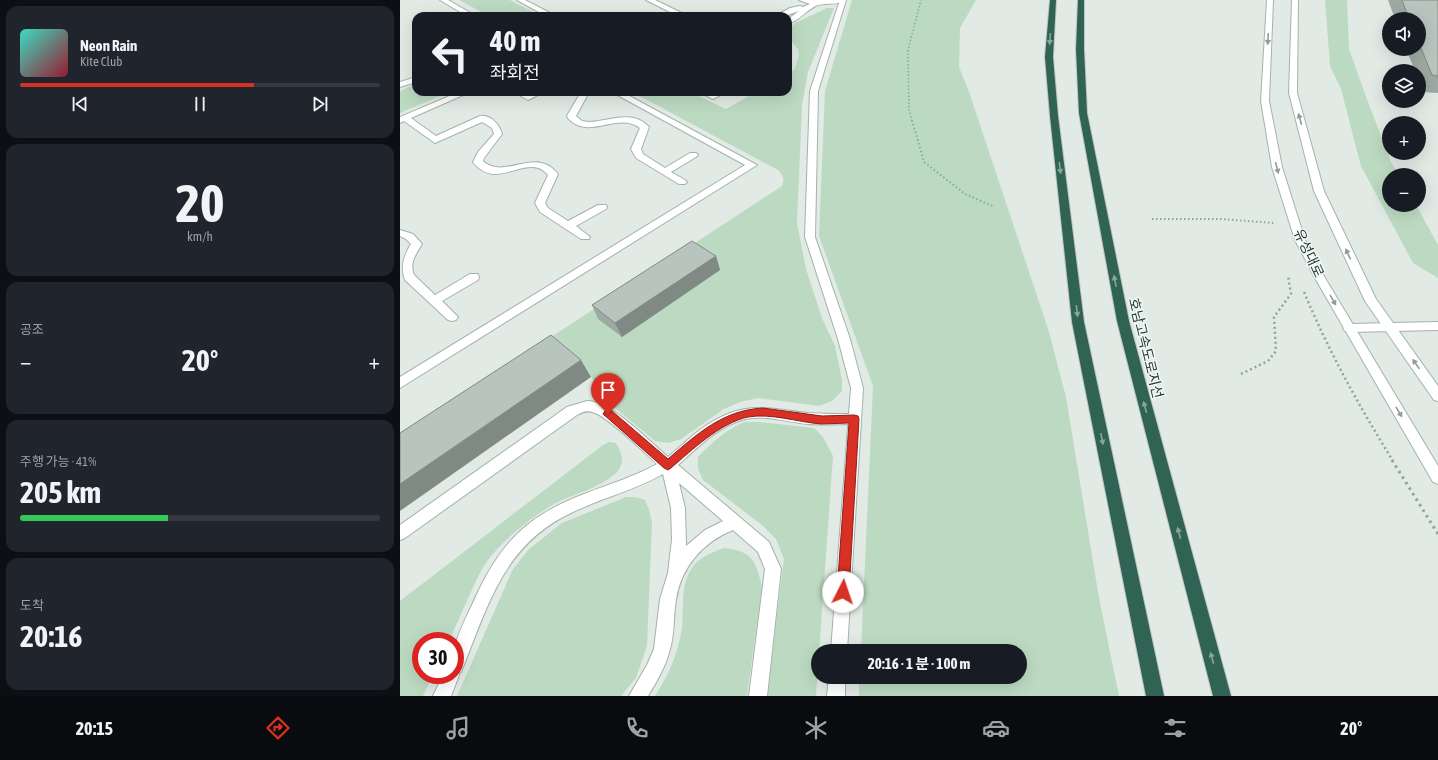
<!DOCTYPE html>
<html lang="ko">
<meta charset="utf-8">
<style>
:root{--surface:#171b24;--page:#20242c;--text:#f1f3f6;--muted:#9ea1a6;--line:#363941;--accent:#d93025}
body{margin:0;font-family:"Asap Condensed","Noto Sans KR",sans-serif;background:var(--page);color:var(--text);height:100vh;display:flex;flex-direction:column;font-size:15px;white-space:nowrap}
*{box-sizing:border-box;margin:0}
p{font-size:13px;color:var(--muted)}
.icon{flex:none;width:22px;height:22px;fill:none;stroke:currentColor;stroke-width:2;stroke-linecap:round;stroke-linejoin:round}
.map{position:relative;flex:1;overflow:hidden}
.drawer{display:flex;flex-direction:column;gap:6px;padding:6px;background:#0d0f14;width:400px}
.drawer>*{flex:none}
.guide{position:absolute;left:12px;top:12px;width:380px;height:84px;border-radius:12px;box-shadow:0 4px 16px #0002;background:#171b24;color:var(--text);overflow:hidden}
.fabs{position:absolute;left:982px;top:12px;display:grid;gap:8px}
.fabs a{display:grid;place-items:center;width:44px;height:44px;border-radius:50%;background:var(--surface);box-shadow:0 4px 16px #0002;font-size:20px}
.speed{position:absolute;left:12px;top:632px;display:flex;gap:8px;font-size:20px;font-weight:700;text-align:center}
.speed>*{display:grid;place-content:center;width:52px;height:52px;border-radius:50%;background:var(--surface);box-shadow:0 4px 16px #0002;line-height:1}
.speed .limit{border:6px solid #d22;background:#fff;color:#111}
.pin{position:absolute;display:grid;place-items:center;width:34px;height:34px;color:#fff;margin:-41px -17px;border-radius:50% 50% 50% 0;rotate:-45deg;box-shadow:0 0 4px #0007}
.pin .icon{rotate:45deg}
.me{position:absolute;width:44px;margin:-22px;rotate:4deg;stroke-linejoin:round;filter:drop-shadow(0 0 3px #0008)}
.turn{display:flex;align-items:center;gap:14px;height:84px;padding:0 12px;font-size:18px}
.turn .icon{width:52px;height:52px;stroke-width:2.5}
.turn b{display:block;font-size:28px;line-height:34px}
.big{font-size:30px;font-weight:700;line-height:1.1}
.drawer .card{flex:1;display:flex;flex-direction:column;justify-content:center;gap:6px;min-width:0;padding:0 14px;border-radius:12px;background:var(--page)}
.drawer .dial{align-items:center;gap:0}
.dial b{font-size:52px;line-height:1}
.song{display:flex;align-items:center;gap:12px}
.cover{width:48px;height:48px;border-radius:6px;background:linear-gradient(135deg,hsl(170 70% 55%),hsl(350 70% 35%))}
.played{height:4px;border-radius:2px;background:linear-gradient(90deg,var(--accent) 65%,var(--line) 65%)}
.keys{display:flex;justify-content:space-around;direction:ltr}
.heat{display:flex;justify-content:space-between;align-items:center;font-size:22px;direction:ltr}
.charge{height:6px;border-radius:3px;background:linear-gradient(90deg,#34c759 41%,var(--line) 0)}
.trip{position:absolute;left:411px;top:644px;width:216px;height:40px;border-radius:20px;background:var(--surface);box-shadow:0 4px 16px #0002;font-weight:700;line-height:40px;text-align:center}
.tab-bar{display:flex;height:64px;justify-content:space-around;align-items:center;background:#090b0e;color:var(--muted)}
.tab-bar .icon{width:28px;height:28px}
.tab-bar .active{color:var(--accent)}
.tab-bar b{font-size:18px;color:var(--text)}
main{display:flex;flex:1;min-height:0}
.map>svg:first-child{display:block}
.green{fill:#bcdac1}
.lines{fill:none;stroke-linecap:round;stroke-linejoin:round}
.lane-casing{stroke:#a4b2ab;stroke-width:2}
.street-casing{stroke:#a4b2ab;stroke-width:2}
.secondary-casing{stroke:#a1b5ac;stroke-width:2}
.highway-casing{stroke:#bdc4c1;stroke-width:2}
.path-far3{stroke:#84ab9b;stroke-width:1.5;stroke-dasharray:1.5 2;stroke-linecap:butt}
.path-far2{stroke:#84ab9b;stroke-width:2;stroke-dasharray:1.5 2.5;stroke-linecap:butt}
.path-far1{stroke:#84ab9b;stroke-width:2.5;stroke-dasharray:2 3;stroke-linecap:butt}
.path{stroke:#84ab9b;stroke-width:3;stroke-dasharray:2.5 4;stroke-linecap:butt}
.lane{fill:#fff;fill-rule:evenodd}
.street{fill:#fff;fill-rule:evenodd}
.secondary{fill:#fff;fill-rule:evenodd}
.highway{fill:#316354;fill-rule:evenodd}
.wall{fill:#9da9a3}
.shaded-wall{fill:#808a85}
.building{fill:#b7c5be;stroke:#808a85}
.oneway{fill:#87a69c}
.oneway2{fill:#919c98}
.route{fill:#d93025;stroke:#8d1f18}
.labels{text-anchor:middle;stroke-width:3;stroke-linejoin:round;paint-order:stroke}
.street-label{font-size:14px;fill:#233a31;stroke:#f1f7f4}
</style>
<main>
<section class="drawer">
<div class="card">
<div class="song"><i class="cover"></i><div><b>Neon Rain</b><p>Kite Club</p></div></div>
<div class="played"></div>
<div class="keys"><svg class="icon" aria-label="previous" viewBox="0 0 24 24"><path d="M18 5L8 12l10 7zM5 5v14"/></svg><svg class="icon" aria-label="pause" viewBox="0 0 24 24"><path d="M8 5v14M16 5v14"/></svg><svg class="icon" aria-label="next" viewBox="0 0 24 24"><path d="M6 5l10 7-10 7zM19 5v14"/></svg></div>
</div>
<div class="card dial"><b>20</b><p>km/h</p></div>
<div class="card"><p>공조</p>
<div class="heat"><a>−</a><b class="big">20°</b><a>+</a></div>
</div>
<div class="card"><p>주행 가능 · 41%</p><b class="big">205 km</b><div class="charge"></div></div>
<div class="card"><p>도착</p><b class="big">20:16</b></div>
</section>
<div class="map">
<svg width="1038" height="696" viewBox="0 0 1038 696">
<rect width="100%" height="100%" fill="#e1eae5"/>
<!-- green -->
<path class="green" d="M59,0H110L141,16H89Z
M452,0H576L560,28L559,67L569,92L649,332L666,397L699,598L719,696H459V677H620V651H461L473,386L419,236L425,91Z
M925,0H947L949,49L968,102L991,162L999,175H989V205H1016L1038,245V278L1013,263L961,166L941,89L930,66Z
M427,8H434L408,72L402,105L397,223L406,269L422,318L435,346L442,380V391L432,401L419,406L358,398L340,402L324,409L281,439L268,443L255,441L191,388L198,383L161,352L0,436L382,186C385,179 383,175 378,170L232,92H290L326,109L356,92H388V74L395,69L399,55L398,49L388,37V29L395,23Z
M16,84V92H50L0,113V91Z
M345,422H359L414,428L423,437L433,456L416,696H367L384,559L376,539L362,525L303,480L298,469V457C312,443 326,429 345,422Z
M209,442L216,443C222,453 226,463 216,473C199,489 174,493 154,504C130,518 96,545 82,569C70,592 60,617 49,641H21V675H33L23,696H0V601L203,445Z
M226,497H235L245,500L249,510L252,522L247,646L236,678L221,696H57L113,569L129,549L162,523Z
M324,548C352,551 356,560 362,587L347,696H255C269,674 278,654 282,628C283,620 282,612 283,604C284,570 293,559 324,548Z"/>
<g class="lines">
<defs>
<path id="lane" d="M40,0H48L76,16H67Z
M117,0H125L156,16H146Z
M246,0H255L288,16H278Z
M399,0H446C439,5 427,3 418,5C407,9 399,21 388,24V19L399,11L385,16H375L390,8L400,6L403,7L410,4Z
M16,77V82L0,87V82Z
M59,92H70L11,118L36,136L80,116C90,114 100,125 102,134L84,158L83,161C105,181 135,145 158,174L145,203L148,208L168,221L198,205H206L207,207L206,209L176,226L190,237L189,239H181L140,212L135,203L148,175C146,173 143,170 141,169C120,159 95,190 73,162L78,152L94,134L92,128L82,122L35,143L4,121L0,123V117Z
M114,92H124L128,94L133,92H144L128,100Z
M181,92H189L176,116L182,121L189,122C209,121 233,109 249,127L241,149L243,154L265,168L290,153H296L298,155L296,157L271,172L285,180L287,182L285,184H279L236,158L231,149L240,128C216,111 188,142 167,117L168,114Z
M212,92H222L357,165L0,388V377L345,165Z
M299,92H326L313,99Z
M0,230L13,234L22,244C16,254 9,263 14,275L35,295L70,274H78L79,277L78,280L42,301L58,317L56,320L52,321L48,320L5,280C0,267 4,255 11,244L6,239L0,236Z
M187,401C210,400 250,442 268,457C285,443 299,428 319,418C351,401 375,410 408,413C423,414 439,414 454,414L459,415L461,419L459,423L454,424C439,424 423,425 408,424C385,422 359,412 336,422C313,431 296,449 278,465L369,542L381,569L367,696H349L365,569L358,552L333,530C303,542 281,567 276,600C273,616 275,633 270,649C266,666 257,681 248,696H229L247,665L254,649L260,599L268,573L272,539L271,508L263,474C235,490 202,498 173,512C103,544 88,606 61,672L58,673L59,675L51,696H33L43,675H55C55,666 54,656 55,648C56,636 72,606 77,594C102,541 129,515 184,494C209,484 234,477 257,464C245,453 205,414 192,412C186,410 181,413 177,415L5,538L0,540V525L167,407ZM279,483L323,521L305,530L286,546L285,508Z"/>
<path id="street" d="M440,0H446L418,91L415,237L450,339L463,388L447,651H431L451,388L438,339L405,237L410,91Z
M1038,322V330L949,332L945,331L943,328L945,325L949,324Z
M429,677H445V696H427Z"/>
<path id="secondary" d="M867,0H873L869,101L882,167L905,240L925,278L1038,466V484L1033,482L915,278L895,240L872,167L861,101Z
M892,0H898L897,93L924,191L976,299L1038,386V401L1034,400L965,301L914,191L889,93Z"/>
<path id="highway" d="M650,0H656L653,57L658,116L684,322L764,696H746L672,322L650,116L645,57Z
M678,0H684V49L687,113L729,321L831,696H813L717,321L679,113L676,49Z"/>
</defs>
<!-- lane casing -->
<use href="#lane" class="lane-casing"/>
<!-- street casing -->
<use href="#street" class="street-casing"/>
<!-- secondary casing -->
<use href="#secondary" class="secondary-casing"/>
<!-- highway casing -->
<use href="#highway" class="highway-casing"/>
<!-- path-far3 -->
<path class="path-far3" d="M512,121L509,110L508,50L521,0"/>
<!-- path-far2 -->
<path class="path-far2" d="M512,120L524,162L565,194L593,206
M752,219H821L874,223"/>
<!-- path-far1 -->
<path class="path-far1" d="M904,292C929,352 959,406 993,461
M841,374L868,361L876,351L874,317L891,294L888,276"/>
<!-- path -->
<path class="path" d="M992,460L1038,534"/>
<!-- lane -->
<use href="#lane" class="lane"/>
<!-- street -->
<use href="#street" class="street"/>
<!-- secondary -->
<use href="#secondary" class="secondary"/>
<!-- highway -->
<use href="#highway" class="highway"/>
</g>
<!-- wall -->
<path class="wall" d="M988,0H1038V93L1022,92L1019,83V71H1015L1006,49H1019V19H995Z
M316,256L320,270L222,337L198,319L192,305Z"/>
<!-- shaded-wall -->
<path class="shaded-wall" d="M316,256L320,270L222,337L215,323Z
M181,360L191,377L0,511V484Z"/>
<!-- building -->
<path class="building" d="M1002,0H1038V76L1032,75L1019,43V19H1009Z
M292,241L316,256L215,323L192,305Z
M151,335L181,360L0,484V433Z"/>
<!-- one-way arrows -->
<defs><path id="oneway-solid" d="M-6-.8H1V-3.2L6.5 0L1 3.2V.8H-6Z"/></defs>
<g class="oneway">
<use href="#oneway-solid" transform="translate(650 39) rotate(94)"/>
<use href="#oneway-solid" transform="translate(660 168) rotate(83)"/>
<use href="#oneway-solid" transform="translate(715 281) rotate(-101)"/>
<use href="#oneway-solid" transform="translate(677 311) rotate(83)"/>
<use href="#oneway-solid" transform="translate(745 407) rotate(-105)"/>
<use href="#oneway-solid" transform="translate(702 439) rotate(78)"/>
<use href="#oneway-solid" transform="translate(779 533) rotate(-105)"/>
<use href="#oneway-solid" transform="translate(812 658) rotate(-105)"/>
</g>
<g class="oneway2">
<use href="#oneway-solid" transform="translate(868 39) rotate(93)"/>
<use href="#oneway-solid" transform="translate(900 119) rotate(-105)"/>
<use href="#oneway-solid" transform="translate(877 168) rotate(76)"/>
<use href="#oneway-solid" transform="translate(948 254) rotate(-115)"/>
<use href="#oneway-solid" transform="translate(933 300) rotate(60)"/>
<use href="#oneway-solid" transform="translate(1016 364) rotate(-125)"/>
<use href="#oneway-solid" transform="translate(999 412) rotate(59)"/>
</g>
<!-- route -->
<path class="route" d="M363,408L422,416L454,415L458,416L459,419L449,592L447,596L443,598L439,596L437,592L449,423C440,423 430,424 421,424C397,422 371,413 348,417C320,423 292,450 271,468L268,470L264,468L203,414L205,411H212L268,459C297,434 323,410 363,408Z"/>
<g class="labels">
<!-- street labels -->
<g class="street-label">
<text transform="translate(909 253) rotate(65)" y="5">유성대로</text>
<text transform="translate(746 348) rotate(76)" y="5">호남고속도로지선</text>
</g>
</g>
</svg>
<div class="fabs">
<a><svg class="icon" aria-label="sound" viewBox="0 0 24 24"><path d="M4 9h4l5-4v14l-5-4H4zM17 9q2 3 0 6"/></svg></a>
<a><svg class="icon" aria-label="layers" viewBox="0 0 24 24"><path d="M12 4l9 5-9 5-9-5zM3 14l9 5 9-5"/></svg></a>
<a>+</a>
<a>−</a>
</div>
<div class="speed"><div class="limit">30</div></div>
<div class="pin" style="left:208px;top:414px;background:#d93025"><svg class="icon" aria-label="arrive" viewBox="0 0 24 24"><path d="M6 21V4h12l-3 4 3 4H6"/></svg></div>
<svg class="me" style="left:443px;top:592px" viewBox="-20 -20 40 40"><circle r="19" fill="#fff"/><path d="M0-13L10 11 0 6-10 11z" fill="#d93025"/></svg>
<div class="trip">20:16 · 1 분 · 100 m</div>
<div class="guide">
<div class="turn"><svg class="icon" aria-label="left" viewBox="0 0 24 24"><path d="M17 20v-9H6M10 6l-5 5 5 5"/></svg><div><b>40 m</b>좌회전</div></div>
</div>
</div>
</main>
<nav class="tab-bar">
<b>20:15</b>
<svg class="icon active" aria-label="directions" viewBox="0 0 24 24"><path d="M12 3l9 9-9 9-9-9zM9 14v-3h6M13 9l2 2-2 2"/></svg>
<svg class="icon" aria-label="music" viewBox="0 0 24 24"><path d="M9 18V5l10-2v13"/><circle cx="6" cy="18" r="3"/><circle cx="16" cy="16" r="3"/></svg>
<svg class="icon" aria-label="phone" viewBox="0 0 24 24"><path d="M5 4h4l2 5-3 2q2 4 5 5l2-3 5 2v4C11 20 4 13 5 4z"/></svg>
<svg class="icon" aria-label="climate" viewBox="0 0 24 24"><path d="M12 3v18M4 7l16 10M4 17L20 7"/></svg>
<svg class="icon" aria-label="car" viewBox="0 0 24 24"><path d="M5 17H2v-5l4-1 3-4h7l3 4 3 1v5h-3M9 17h6M6 11h13"/><circle cx="7" cy="17" r="2"/><circle cx="17" cy="17" r="2"/></svg>
<svg class="icon" aria-label="filters" viewBox="0 0 24 24"><path d="M4 7h16M4 17h16"/><circle cx="9" cy="7" r="2"/><circle cx="15" cy="17" r="2"/></svg>
<b>20°</b>
</nav>
